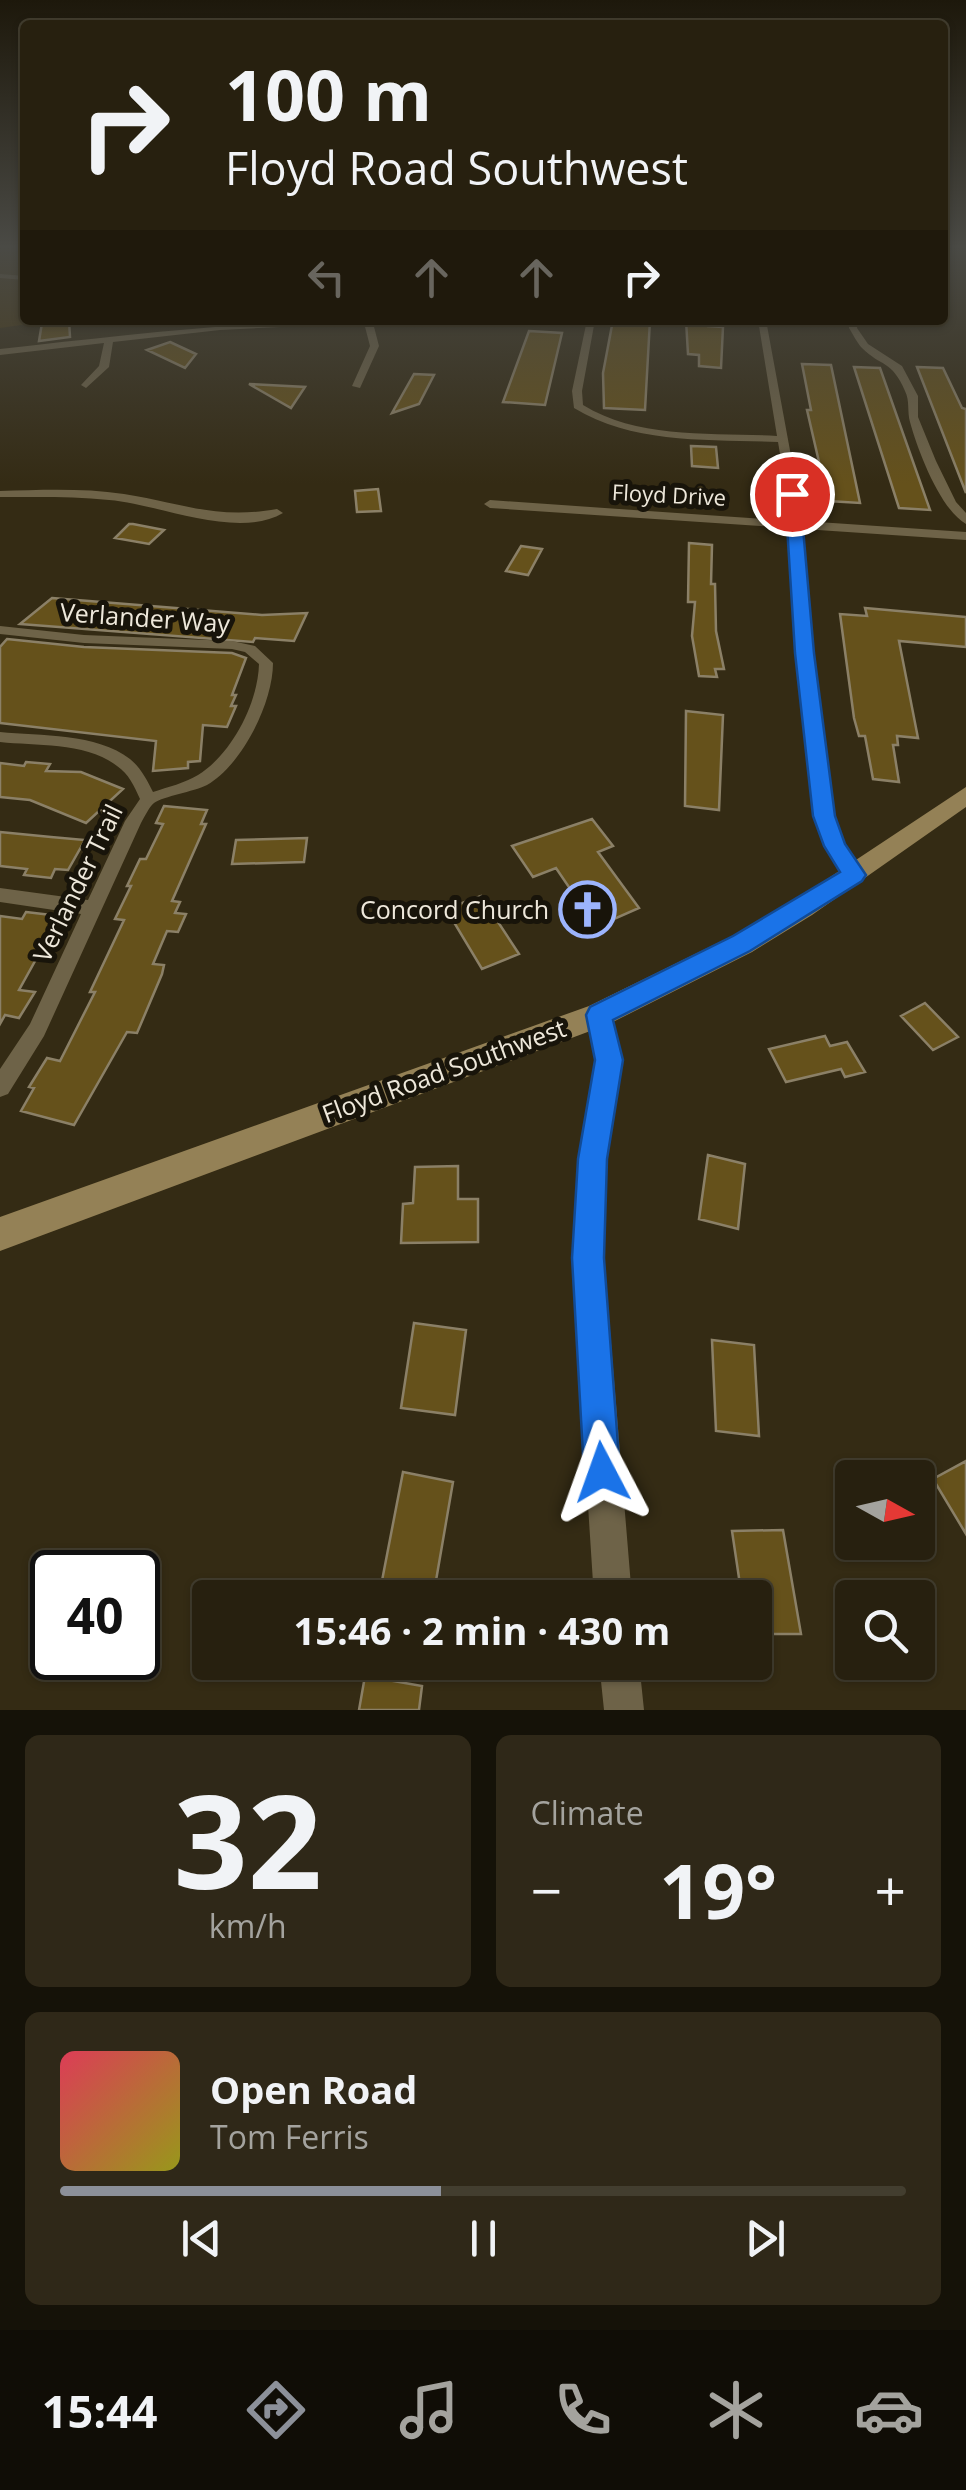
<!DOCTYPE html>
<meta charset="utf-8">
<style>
:root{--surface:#27200f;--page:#2f2818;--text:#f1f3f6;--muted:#a4a39e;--line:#433e2f;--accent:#8c9099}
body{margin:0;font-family:"Open Sans",sans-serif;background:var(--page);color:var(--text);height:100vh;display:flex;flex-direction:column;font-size:38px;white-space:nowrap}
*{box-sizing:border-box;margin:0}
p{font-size:32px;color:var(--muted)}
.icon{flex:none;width:55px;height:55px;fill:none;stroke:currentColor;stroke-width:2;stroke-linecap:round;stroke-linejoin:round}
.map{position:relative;height:1710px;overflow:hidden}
.panel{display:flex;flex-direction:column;gap:25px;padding:25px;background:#151208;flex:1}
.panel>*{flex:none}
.hud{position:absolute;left:20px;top:20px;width:928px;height:305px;border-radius:10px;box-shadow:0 2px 8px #0004,0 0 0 2px var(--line);background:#27200f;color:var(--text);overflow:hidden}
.needle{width:65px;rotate:98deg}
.buttons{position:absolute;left:835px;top:1460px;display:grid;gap:20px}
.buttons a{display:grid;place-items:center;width:100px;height:100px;border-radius:10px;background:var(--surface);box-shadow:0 2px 8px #0004,0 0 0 2px var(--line);font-size:50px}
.speed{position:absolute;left:30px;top:1550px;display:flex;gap:20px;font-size:50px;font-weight:700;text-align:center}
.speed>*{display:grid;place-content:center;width:130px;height:130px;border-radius:50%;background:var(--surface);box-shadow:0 2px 8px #0004,0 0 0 2px var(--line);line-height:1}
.speed .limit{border:5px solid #111;border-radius:15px;background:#fff;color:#111}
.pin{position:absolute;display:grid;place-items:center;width:85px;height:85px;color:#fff;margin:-42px;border:5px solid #fff;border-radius:50%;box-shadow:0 2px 10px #0007}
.me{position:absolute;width:110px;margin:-55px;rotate:356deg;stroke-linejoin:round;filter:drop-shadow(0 0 8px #0008)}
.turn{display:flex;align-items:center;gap:35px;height:210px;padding:0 40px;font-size:45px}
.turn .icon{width:130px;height:130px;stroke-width:2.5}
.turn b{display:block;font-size:70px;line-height:85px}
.lanes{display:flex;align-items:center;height:95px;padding:0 40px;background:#0003;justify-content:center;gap:50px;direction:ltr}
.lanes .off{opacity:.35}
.big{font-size:75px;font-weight:700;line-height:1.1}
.panel .card{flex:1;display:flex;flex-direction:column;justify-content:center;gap:15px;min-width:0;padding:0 35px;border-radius:15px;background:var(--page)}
.panel .dial{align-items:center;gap:0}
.dial b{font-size:130px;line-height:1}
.song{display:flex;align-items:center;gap:30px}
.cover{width:120px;height:120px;border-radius:15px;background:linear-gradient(135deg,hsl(350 70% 55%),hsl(60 70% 35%))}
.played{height:10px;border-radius:5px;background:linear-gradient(90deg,var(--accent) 45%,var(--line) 45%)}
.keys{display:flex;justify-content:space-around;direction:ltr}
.heat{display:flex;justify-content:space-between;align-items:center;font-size:55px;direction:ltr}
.panel .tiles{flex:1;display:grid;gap:25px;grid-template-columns:1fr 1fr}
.card:last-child{grid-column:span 2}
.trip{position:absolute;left:192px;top:1580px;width:580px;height:100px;border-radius:10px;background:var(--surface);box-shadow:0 2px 8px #0004,0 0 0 2px var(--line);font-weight:700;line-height:100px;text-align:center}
.dock{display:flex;height:160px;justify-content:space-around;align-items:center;background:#100d06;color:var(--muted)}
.dock .icon{width:70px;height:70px}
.dock .on{color:var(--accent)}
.dock b{font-size:45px;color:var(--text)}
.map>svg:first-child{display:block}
.green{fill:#46360e}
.building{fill:#65511b;stroke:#8b8067;stroke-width:2.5}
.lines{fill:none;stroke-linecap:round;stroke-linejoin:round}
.minor{fill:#6e6348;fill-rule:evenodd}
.tertiary{fill:#6e6348;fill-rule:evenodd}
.secondary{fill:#948156;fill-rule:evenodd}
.route{fill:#1a73e8;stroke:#114b97;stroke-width:2.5}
.labels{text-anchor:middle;stroke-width:10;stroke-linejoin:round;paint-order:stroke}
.far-street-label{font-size:22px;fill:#eee8db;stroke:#18140a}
.street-label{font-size:25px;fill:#eee8db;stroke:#18140a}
.poi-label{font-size:25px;fill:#eee8db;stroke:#18140a;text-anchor:end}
</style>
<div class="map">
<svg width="966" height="1710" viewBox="0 0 966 1710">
<rect width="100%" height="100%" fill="#342b14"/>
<!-- green -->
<path class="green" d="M0,245H25V320H56L0,328Z"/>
<!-- building -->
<path class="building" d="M69,320L70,337L39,341L42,323Z
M613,320H650L645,410L604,408L603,373Z
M686,320H707L708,326L723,327L721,368L699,366V355L688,354Z
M529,331L562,333L545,405L503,402Z
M170,342L196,354L185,368L147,350Z
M802,364L831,365L860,503L828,501L807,410H811Z
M854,367L880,368L930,510L899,508Z
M917,367L943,368L962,408L966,409V493Z
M414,374L434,375L419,404L392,413Z
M249,384L305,387L291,408Z
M691,446L716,447L718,468L692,466Z
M378,489L381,511L357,512L355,491Z
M129,524H133L164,530L149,544L115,538Z
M689,543L712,545L711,584H715L716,631L724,669H715L717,677L699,676L692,636L695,602H688Z
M521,546L542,549L528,575L506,571Z
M52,598L262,615L307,613L294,641L255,638L253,642L20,624Z
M865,608L966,617V647L899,641L918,738L897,736L898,745H893L899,782L873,779L865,736H859L854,718L840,614L867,616Z
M7,639L84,647L232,653L246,658L232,695H236L231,706H236L227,727L203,725L200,761L188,762V768L153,771L156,741L0,723V647Z
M686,711L723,715L719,810L685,806Z
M26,762L50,764L46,771L81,772L123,789L86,823L30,800L0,797V763L24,766Z
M164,806L207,810L201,824H206L172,901L180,902L175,913L186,914L178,932L167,931L153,964L164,965L162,974L137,1033L127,1032L74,1125L21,1111L34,1088L29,1087L47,1058L60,1061L95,992H90L124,920L115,919L131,886H127L140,859H146L163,824L156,823Z
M592,819L613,846L598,852L639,908L596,927L556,868L533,877L512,846Z
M0,832L51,837L85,840L68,870L55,869L51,878L24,875L27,869L0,866Z
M307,838L304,862L232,864L236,840Z
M481,896L519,954L482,969L446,909Z
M26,912L60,916L19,990L35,992L19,1018L5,1015L0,1024V916L22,919Z
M925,1003L958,1037L933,1050L901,1016Z
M825,1036L830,1046L847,1042L865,1072L845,1077L841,1069L786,1082L769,1049Z
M708,1155L745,1164L738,1229L699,1219Z
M458,1166V1199H478V1242L401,1243L403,1204L413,1203L415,1167Z
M414,1323L466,1330L455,1415L401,1408Z
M712,1340L754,1345L759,1436L716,1431Z
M966,1461V1534L933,1479Z
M403,1472L453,1482L433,1598H407L380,1591Z
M783,1530L801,1634H755V1598H742L732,1531Z
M365,1676L422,1686L419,1710H359Z"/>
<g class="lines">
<!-- minor -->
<path class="minor" d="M0,274L25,276V280L0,278Z
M319,320H382L373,323L379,346L360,388L352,386L370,346L364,323L220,330L113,342L109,367L86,388L81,385L99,366L104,343L0,355V349C106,337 212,325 319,320Z
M587,320H595L582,391L583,405C640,440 712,432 777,436L758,320H766L803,521L966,532V540L803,529L812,653L832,817L843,844L863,875L860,880H848L826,846L816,817L798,653L791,528L490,508L484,504L490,500L791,521L778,442C710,439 635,445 574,408L572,391Z
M850,320H858L857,328L868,344L902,366L918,396V417L936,461L956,502L966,513V524C940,509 918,451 910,422C907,411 910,401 905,391C892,360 881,367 862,348C857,343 853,334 849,328Z
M0,491C41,490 83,488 124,494C182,503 216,520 277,509L283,513C237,540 159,504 109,500C73,496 36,497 0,497Z
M0,626L84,635L232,641L255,646L273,663C273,703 242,765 207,785C193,792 164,796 154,803C149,807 144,818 141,823L44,1036L8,1094L0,1097V1069L30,1024L81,914L0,902V888L88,900L125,821L140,799C134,786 129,774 117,766C87,742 36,746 0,742V732C40,736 97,733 130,759C141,768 147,780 153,792C168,787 185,783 198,775C232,754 258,703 259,664L245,652L232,649L84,643L0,634Z"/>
<!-- tertiary -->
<path class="tertiary" d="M599,1004L608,1007L622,1060L607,1159L604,1258L632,1598H594L572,1258L579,1159L596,1060L586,1015L590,1007Z
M599,1662H639L644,1710H604Z"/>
<!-- secondary -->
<path class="secondary" d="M966,787V807L812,915L752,952L609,1024L0,1251V1217L589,1006L732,936L794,901Z"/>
</g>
<!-- sky -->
<linearGradient id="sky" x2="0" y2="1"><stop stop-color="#1d180b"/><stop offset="0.51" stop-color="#4a4a45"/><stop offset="1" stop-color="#4a4a45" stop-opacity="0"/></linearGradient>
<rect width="966" height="484" fill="url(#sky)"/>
<!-- route -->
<path class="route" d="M792,490L800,494L814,653L835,816L845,844L866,875L862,881L750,951L613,1020L623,1060L607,1159L604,1258L620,1472L615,1485L602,1490L590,1485L584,1472L572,1258L578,1159L595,1060L586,1015L590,1007L733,936L840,872L824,846L813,816L795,653L785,494Z"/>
<!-- icons -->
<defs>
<symbol id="church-ring" viewBox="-11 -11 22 22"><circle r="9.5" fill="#18140a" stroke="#9cb4fd" stroke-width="1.5"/><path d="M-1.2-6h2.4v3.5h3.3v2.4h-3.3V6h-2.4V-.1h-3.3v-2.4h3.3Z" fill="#9cb4fd"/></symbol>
</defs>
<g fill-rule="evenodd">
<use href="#church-ring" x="556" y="878" width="63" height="63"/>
</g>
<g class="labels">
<!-- far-street labels -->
<g class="far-street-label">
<text transform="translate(669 495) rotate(3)" y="8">Floyd Drive</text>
</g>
<!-- street labels -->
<g class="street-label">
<text transform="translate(145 618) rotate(4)" y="9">Verlander Way</text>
<text transform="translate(78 883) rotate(-64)" y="9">Verlander Trail</text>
<text transform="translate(444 1071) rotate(-20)" y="9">Floyd Road Southwest</text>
</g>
<!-- poi labels -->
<g class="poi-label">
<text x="549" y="919">Concord Church</text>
</g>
</g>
</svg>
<div class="buttons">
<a><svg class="needle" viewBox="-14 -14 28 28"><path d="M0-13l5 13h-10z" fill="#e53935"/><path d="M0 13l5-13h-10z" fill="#a4a39e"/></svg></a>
<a><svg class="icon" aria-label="search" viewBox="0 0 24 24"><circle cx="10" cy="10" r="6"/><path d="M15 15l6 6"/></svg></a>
</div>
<div class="speed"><div class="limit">40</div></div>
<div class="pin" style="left:792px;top:494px;background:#d93025"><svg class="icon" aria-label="arrive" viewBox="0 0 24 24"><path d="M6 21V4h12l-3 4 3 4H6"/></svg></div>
<svg class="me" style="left:602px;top:1472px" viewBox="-20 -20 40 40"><path d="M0-17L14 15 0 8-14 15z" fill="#1a73e8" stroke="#fff" stroke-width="4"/></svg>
<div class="trip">15:46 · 2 min · 430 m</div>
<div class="hud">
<div class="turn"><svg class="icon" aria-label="right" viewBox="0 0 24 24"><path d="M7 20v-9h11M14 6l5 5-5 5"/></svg><div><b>100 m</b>Floyd Road Southwest</div></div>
<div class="lanes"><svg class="icon off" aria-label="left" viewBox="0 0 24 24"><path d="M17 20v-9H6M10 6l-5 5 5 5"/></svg><svg class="icon off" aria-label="ahead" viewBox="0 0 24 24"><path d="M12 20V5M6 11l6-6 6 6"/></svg><svg class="icon off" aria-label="ahead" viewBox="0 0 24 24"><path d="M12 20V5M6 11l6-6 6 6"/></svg><svg class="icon" aria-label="right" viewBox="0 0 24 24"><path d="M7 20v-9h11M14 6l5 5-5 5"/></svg></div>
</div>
</div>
<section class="panel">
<div class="tiles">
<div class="card dial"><b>32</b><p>km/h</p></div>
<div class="card"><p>Climate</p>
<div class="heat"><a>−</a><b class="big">19°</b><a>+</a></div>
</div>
<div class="card">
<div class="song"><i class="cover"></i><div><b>Open Road</b><p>Tom Ferris</p></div></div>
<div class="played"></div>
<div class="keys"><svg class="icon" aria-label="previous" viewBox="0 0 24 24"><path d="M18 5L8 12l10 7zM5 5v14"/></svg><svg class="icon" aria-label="pause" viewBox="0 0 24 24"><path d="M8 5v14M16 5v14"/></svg><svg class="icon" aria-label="next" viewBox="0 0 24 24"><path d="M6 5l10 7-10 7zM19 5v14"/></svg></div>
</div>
</div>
</section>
<nav class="dock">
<b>15:44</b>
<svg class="icon on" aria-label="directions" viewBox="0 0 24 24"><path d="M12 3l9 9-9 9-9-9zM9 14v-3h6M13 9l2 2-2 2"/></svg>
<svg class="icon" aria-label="music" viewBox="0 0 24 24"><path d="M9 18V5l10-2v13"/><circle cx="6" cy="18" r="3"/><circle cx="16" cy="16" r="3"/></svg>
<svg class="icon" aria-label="phone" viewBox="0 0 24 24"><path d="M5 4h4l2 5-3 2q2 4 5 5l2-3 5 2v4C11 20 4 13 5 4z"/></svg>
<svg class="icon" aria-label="climate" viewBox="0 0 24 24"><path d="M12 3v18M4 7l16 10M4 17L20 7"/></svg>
<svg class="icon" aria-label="car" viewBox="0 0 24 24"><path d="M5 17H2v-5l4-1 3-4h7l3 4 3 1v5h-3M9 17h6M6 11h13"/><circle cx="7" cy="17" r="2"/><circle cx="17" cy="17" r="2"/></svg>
</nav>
